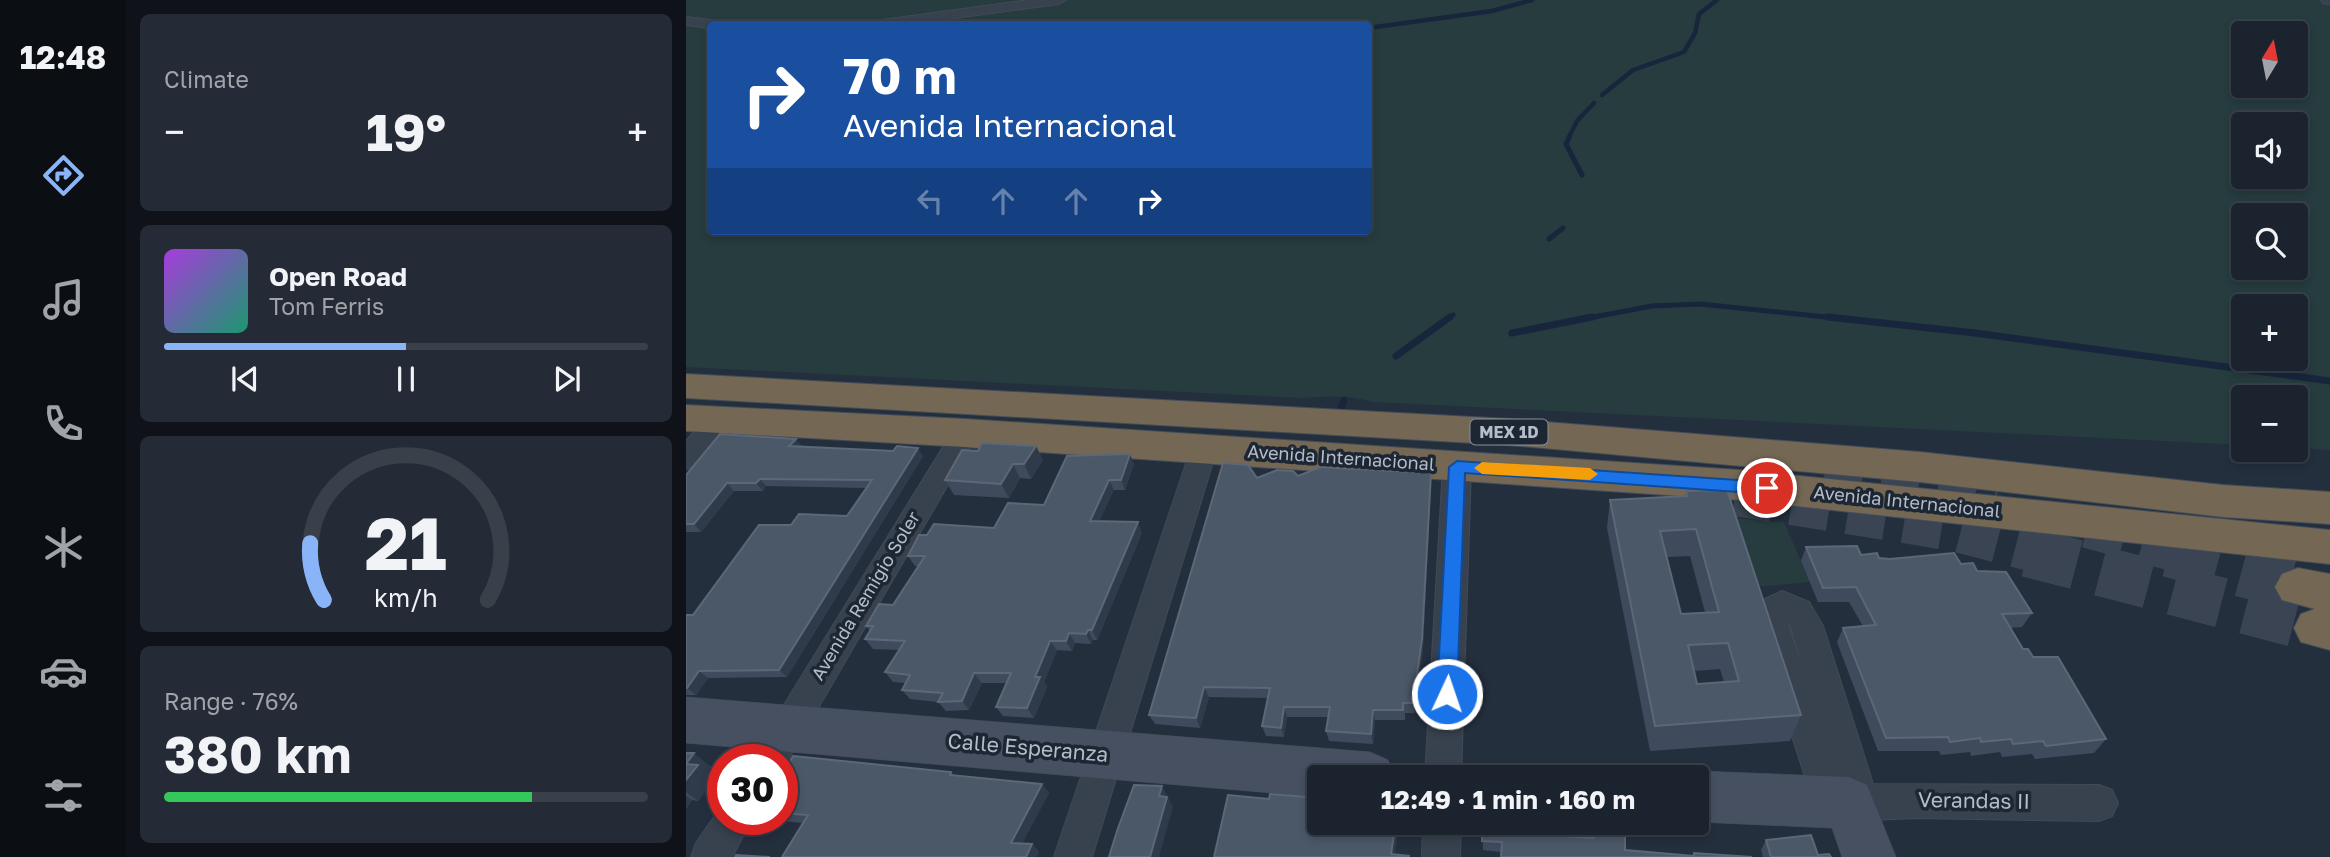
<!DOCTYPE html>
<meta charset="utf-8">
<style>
:root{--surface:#1b232e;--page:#242b36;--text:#f1f3f6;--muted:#a0a4aa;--line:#39404a;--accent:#8ab4f8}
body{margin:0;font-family:"Golos Text",sans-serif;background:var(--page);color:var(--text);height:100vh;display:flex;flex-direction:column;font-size:26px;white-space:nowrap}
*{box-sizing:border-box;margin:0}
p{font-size:23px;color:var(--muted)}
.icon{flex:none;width:38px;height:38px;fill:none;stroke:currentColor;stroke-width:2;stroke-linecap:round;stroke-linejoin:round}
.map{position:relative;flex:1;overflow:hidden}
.drawer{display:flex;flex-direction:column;gap:14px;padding:14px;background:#0f1319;width:560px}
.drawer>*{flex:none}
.guide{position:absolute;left:21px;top:21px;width:665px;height:214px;border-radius:7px;box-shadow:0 4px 10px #0003,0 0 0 2px var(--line);background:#1a4fa0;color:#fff;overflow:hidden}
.needle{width:46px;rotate:10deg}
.controls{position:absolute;left:1545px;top:21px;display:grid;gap:14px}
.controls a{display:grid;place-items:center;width:77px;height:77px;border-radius:7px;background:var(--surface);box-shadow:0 4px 10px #0003,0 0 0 2px var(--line);font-size:35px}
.speed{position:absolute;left:21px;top:744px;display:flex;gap:14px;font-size:35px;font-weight:700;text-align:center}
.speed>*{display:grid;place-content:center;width:91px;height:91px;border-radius:50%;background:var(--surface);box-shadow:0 4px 10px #0003,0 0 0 2px var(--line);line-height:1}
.speed .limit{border:10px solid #d22;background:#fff;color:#111}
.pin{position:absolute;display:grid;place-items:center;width:60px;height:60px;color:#fff;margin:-30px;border:4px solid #fff;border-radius:50%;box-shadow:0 2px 7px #0007}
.me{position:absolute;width:77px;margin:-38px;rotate:3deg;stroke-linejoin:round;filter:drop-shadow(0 0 5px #0008)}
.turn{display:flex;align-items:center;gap:24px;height:147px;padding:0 21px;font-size:32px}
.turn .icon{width:91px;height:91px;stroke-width:2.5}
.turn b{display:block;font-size:49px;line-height:60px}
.lanes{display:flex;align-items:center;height:66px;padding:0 21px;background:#0003;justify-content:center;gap:35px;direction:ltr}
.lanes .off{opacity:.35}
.big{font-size:52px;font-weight:700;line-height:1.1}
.drawer .widget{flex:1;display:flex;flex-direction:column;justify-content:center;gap:10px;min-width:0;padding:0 24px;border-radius:10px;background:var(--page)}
.drawer .dial{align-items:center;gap:0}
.dial svg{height:182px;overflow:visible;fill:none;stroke:var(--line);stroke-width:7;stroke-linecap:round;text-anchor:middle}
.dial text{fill:var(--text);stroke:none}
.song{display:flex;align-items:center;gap:21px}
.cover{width:84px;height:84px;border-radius:10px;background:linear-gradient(135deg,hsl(280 70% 55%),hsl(160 70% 35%))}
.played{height:7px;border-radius:4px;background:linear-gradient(90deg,var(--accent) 50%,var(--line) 50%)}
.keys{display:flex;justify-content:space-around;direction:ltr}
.heat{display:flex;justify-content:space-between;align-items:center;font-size:38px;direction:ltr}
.charge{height:10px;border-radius:5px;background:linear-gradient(90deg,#34c759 76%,var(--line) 0)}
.trip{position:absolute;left:621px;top:765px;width:402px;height:70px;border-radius:7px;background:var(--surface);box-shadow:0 4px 10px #0003,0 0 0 2px var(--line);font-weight:700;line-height:70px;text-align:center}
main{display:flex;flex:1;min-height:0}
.tabs{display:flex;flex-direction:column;width:126px;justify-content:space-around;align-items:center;background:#0b0e12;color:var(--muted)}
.tabs .icon{width:49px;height:49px}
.tabs .active{color:var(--accent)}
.tabs b{font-size:32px;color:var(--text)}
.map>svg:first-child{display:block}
.green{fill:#263c3f;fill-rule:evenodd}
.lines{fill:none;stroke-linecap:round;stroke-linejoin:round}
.stream-far2{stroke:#17263c;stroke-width:4.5}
.stream-far1{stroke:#17263c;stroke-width:5}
.stream{stroke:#17263c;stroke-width:7}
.highway-tunnel-far1{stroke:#3a4453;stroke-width:38;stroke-dasharray:38 19;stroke-linecap:butt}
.highway-tunnel{stroke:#3a4453;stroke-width:50;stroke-dasharray:50 25;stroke-linecap:butt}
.street-casing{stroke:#414a57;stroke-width:2}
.secondary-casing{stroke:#414a57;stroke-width:1}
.highway-casing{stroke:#434c59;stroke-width:2}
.street{fill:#38414e;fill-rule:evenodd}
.secondary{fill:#465061;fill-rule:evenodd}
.highway{fill:#746855;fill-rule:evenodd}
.wall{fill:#3f4b5c;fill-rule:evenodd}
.shaded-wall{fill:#2f3b4b}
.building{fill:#4b5868;stroke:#5c6777;stroke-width:2;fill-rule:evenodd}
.route{fill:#1a73e8;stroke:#114b97;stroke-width:2}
.slow{fill:#f59e0b}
.labels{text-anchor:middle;stroke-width:7;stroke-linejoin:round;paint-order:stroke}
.shield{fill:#1d2633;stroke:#878f9c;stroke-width:2}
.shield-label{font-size:16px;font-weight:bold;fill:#b4bcc9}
.street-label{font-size:18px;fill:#b4bcc9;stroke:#1d2633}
.near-street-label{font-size:21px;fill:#b4bcc9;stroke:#1d2633}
</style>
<main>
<nav class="tabs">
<b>12:48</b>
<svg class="icon active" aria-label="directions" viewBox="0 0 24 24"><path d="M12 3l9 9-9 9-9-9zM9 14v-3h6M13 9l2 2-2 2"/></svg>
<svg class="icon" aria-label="music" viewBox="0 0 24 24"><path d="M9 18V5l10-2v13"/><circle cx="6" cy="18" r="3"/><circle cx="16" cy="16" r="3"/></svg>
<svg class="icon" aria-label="phone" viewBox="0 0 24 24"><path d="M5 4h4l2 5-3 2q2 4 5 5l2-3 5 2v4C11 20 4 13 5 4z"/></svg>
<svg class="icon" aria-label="climate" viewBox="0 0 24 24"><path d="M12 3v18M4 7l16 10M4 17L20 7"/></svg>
<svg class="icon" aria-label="car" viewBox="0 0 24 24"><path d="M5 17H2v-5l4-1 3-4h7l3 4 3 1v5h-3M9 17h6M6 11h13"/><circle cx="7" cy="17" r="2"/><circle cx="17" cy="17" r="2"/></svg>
<svg class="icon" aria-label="filters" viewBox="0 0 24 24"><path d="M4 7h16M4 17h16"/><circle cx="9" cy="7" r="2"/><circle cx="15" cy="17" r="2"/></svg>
</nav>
<section class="drawer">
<div class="widget"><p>Climate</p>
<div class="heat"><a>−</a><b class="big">19°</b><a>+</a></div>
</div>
<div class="widget">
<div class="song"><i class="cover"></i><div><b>Open Road</b><p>Tom Ferris</p></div></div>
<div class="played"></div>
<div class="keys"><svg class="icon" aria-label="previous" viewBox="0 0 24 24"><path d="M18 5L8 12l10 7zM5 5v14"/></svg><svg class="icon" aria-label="pause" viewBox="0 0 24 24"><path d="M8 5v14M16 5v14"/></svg><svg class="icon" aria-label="next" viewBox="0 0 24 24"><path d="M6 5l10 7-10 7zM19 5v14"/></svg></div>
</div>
<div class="widget dial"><svg viewBox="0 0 100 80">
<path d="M14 69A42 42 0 1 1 86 69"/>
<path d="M14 69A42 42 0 0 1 8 44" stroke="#8ab4f8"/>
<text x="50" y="56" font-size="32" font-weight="700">21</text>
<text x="50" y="72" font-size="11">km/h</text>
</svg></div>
<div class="widget"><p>Range · 76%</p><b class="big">380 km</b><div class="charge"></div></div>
</section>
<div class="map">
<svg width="1644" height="857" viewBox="0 0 1644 857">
<rect width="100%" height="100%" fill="#242f3e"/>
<!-- green -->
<path class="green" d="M0,0H1632L1644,2V450L1610,448V397H1558L1557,445L688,402C664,395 641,396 616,398L0,367ZM24,24H682V231H24ZM1558,33H1610V86H1558ZM1558,124H1610V177H1558ZM1558,215H1610V268H1558ZM1558,306H1610V359H1558Z
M1034,517L1098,522L1124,582L1056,588Z"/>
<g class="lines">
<!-- stream-far2 -->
<path class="stream-far2" d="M682,28L806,11L846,0
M916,95L947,70L998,52L1009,33L1013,14L1031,0
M882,139L891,121L908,103"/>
<!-- stream-far1 -->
<path class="stream-far1" d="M883,138L880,144L896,175
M863,239L877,228
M761,319L767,315
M897,319L966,306L1014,304L1159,319"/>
<!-- stream -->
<path class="stream" d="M1142,317L1289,333L1644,381
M826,333L906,317
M710,356L764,317
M653,414L658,400"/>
<!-- highway-tunnel-far1 -->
<path class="highway-tunnel-far1" d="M1139,471L1210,481L1309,504
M1049,497L1267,532L1348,553
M1401,529L1490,553"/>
<!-- highway-tunnel -->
<path class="highway-tunnel" d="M1342,552L1632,628
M1483,552L1612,587"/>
<defs>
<path id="street" d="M343,0H380L373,4L224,24H189L196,20Z
M1635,0H1644V4L1637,3Z
M0,17L25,20L32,24H24V28L0,25Z
M33,411L42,414L46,420L10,466L0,469V441L24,414Z
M279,424L288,426L292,433L96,770V760H64L270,426Z
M518,439L527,442L531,449L406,857H368L505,449L509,442Z
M771,457L781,460L785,467L775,777H739L757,467L761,460Z
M1096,591L1123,602L1137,626L1187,784L1413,785L1426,790L1432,803L1426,816L1413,821L1230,818L1163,821L1128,804L1068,619L1075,601ZM1101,621L1105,627L1118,672Z
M37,804V819H66L46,857H5L10,843Z
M737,822H775L774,857H736Z"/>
<path id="secondary" d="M0,697L684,752L702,760L710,777H634V797L0,743Z
M1012,771L1163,777L1181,785L1210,857H1156L1146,828L1012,822V777H998Z"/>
<path id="highway" d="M0,374L823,419L1234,452L1537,485L1644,492V524L1537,517L1234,482L823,445L0,398Z
M0,405L279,419L1054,470L1644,530V564L1054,500L279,447L0,431Z
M1612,568L1644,574V650L1615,642L1608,628L1615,614L1629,609L1596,600L1589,587L1596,574Z"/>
</defs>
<!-- street casing -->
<use href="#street" class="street-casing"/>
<!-- secondary casing -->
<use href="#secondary" class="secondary-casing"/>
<!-- highway casing -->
<use href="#highway" class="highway-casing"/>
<!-- street -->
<use href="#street" class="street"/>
<!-- secondary -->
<use href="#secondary" class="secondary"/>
<!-- highway -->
<use href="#highway" class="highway"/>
</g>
<!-- wall -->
<path class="wall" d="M116,446L237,456L101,677L22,678L10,695H0V615H7L105,525L161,516L181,488L80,486L77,491H48L15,532H0V475Z
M350,446L357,460L345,479L334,478L323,498L268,495L259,480L292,451Z
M448,464L439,490H428L413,521L456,533L411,640H407L405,644L389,643L386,651L371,650L358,682L361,687L348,718L317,716L310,707L321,683H296L283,710L260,711L252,702L224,699L216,690L219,683L207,682L199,672L213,650L187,649L179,639L184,631L180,626L207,605L233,566H229L222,556L241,535L308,528Z
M745,473V484L737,649L729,713H719V720H689L687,744L643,741L640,731L642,717H601L598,737L580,736L576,726L582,698L523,697L514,728L469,724L463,715L571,478L612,476Z
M1000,491L1115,715L1104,741L964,751L921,528L924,500L999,497ZM1004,556L1019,612L995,614L981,557ZM1034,669L1038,682L1011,684L1008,671Z
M1120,547L1193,558L1275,564L1291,571L1346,613L1336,627L1324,628L1337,649L1347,657L1420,739L1408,753L1349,759L1346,754L1316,757L1314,752L1285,756L1284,752L1255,755L1253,751H1192L1151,642L1157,628L1177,626L1163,602H1132L1115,561Z
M0,753L25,767L21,772L29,778L12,801L6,800L0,809Z
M265,772L268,775L356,784L363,793L336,843L346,844L353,852L117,823L86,820L84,819H96V775Z
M796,822L873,836L907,838L908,822H939V850L1006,856L1008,853L1066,857L815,852L797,850Z
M1080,840L1132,855L1145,857H1077L1075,850Z"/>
<!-- shaded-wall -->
<path class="shaded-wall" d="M110,439L116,446H103Z
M350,446L357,460L345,479L338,464Z
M232,448L237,456L101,677L93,670Z
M444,454L448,464L439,490L435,480Z
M327,464L334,478L323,498L315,484Z
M745,473V484L737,649L729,713L727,703Z
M74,479L80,486L77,491L70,483Z
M423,480L428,490L409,531L404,521Z
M41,483L48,491L15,532L8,524Z
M452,522L456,533L411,640L406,630Z
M402,630L407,640L405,644L400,634Z
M383,633L389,643L386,651L380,641Z
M364,641L371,650L358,682L361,687L348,718L341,708L349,677Z
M13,671L22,678L10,695L1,688Z
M288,673L296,683L283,710L276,701Z
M518,687L523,697L514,728L510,718Z
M598,707L601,717L598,737L595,728Z
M687,710L689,720L687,744L685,734Z
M8,753L25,767L21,772L29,778L12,801L0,792V764Z
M356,784L363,793L332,851L325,843Z
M476,786L487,807L473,857H464L473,796Z
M0,796L6,800L0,809Z
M710,822H714L708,857L705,854Z
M346,844L353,852L351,857H340Z"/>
<!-- building -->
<path class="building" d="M34,434L110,439L103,446L207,451L211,446L232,448L93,670L13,671L1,688H0V615H7L73,525H105L113,514L161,516L186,480L74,479L70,483H41L8,524H0V475Z
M296,443L350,446L338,464H327L315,484L259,480L276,450L292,451Z
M444,454L435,480H423L404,521L452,522L406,630H402L400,634L383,633L380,641H364L349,677H354L341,708L310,707L325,673H288L276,701L252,702L257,693L216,690L224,675L199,672L219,641L179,639L187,626H180L193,604L207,605L239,556H222L233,535H241L248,524L308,528L322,503L358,505L381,456Z
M537,463L562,465L571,478L591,470L607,471L612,476L635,467L745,473L736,639L727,703H717V710H687L685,734L640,731L644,707H598L595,728L576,726L584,688L518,687L510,718L463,715Z
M1041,490L1115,715L969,726L924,500L1001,496L1000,491ZM1010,529L1033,612L995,614L974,531ZM1042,643L1053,681L1011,684L1002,645Z
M1171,546L1175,555L1191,553L1193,558L1204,559L1268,553L1275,564L1287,563L1291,571L1320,572L1346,613L1316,614L1337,649H1342L1347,657H1372L1420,739L1360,746L1357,741L1327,744L1325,739L1295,742L1294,738L1264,742L1262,737L1200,738L1157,628L1190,625L1170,587L1137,588L1120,547Z
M0,753H8L0,764Z
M107,756L265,772L264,775L356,784L325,843L346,844L340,857H96L122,815L96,813V775Z
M0,764L12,765L0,780Z
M448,785L476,786L473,796L481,797L464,857H423L431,831Z
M584,794L634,798V822H710L705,854L723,856V857H528L542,795L583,799Z
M796,822H873V836L908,838V822H939V850L1008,856V853L1066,857H815L816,842L796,841Z
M1125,835L1132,855L1143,854L1145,857H1085L1080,840Z
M50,855L84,857H49Z"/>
<!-- route -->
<path class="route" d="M771,461L1081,482L1090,488L1081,494L779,473L771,694L768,700L761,703L754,700L751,694L763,467Z"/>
<!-- slow -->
<path class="slow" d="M796,462L904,468L912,474L904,480L796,474L788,468Z"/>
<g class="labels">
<!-- shield labels -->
<rect class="shield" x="784.5" y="419.5" width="77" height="25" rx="5"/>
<g class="shield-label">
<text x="823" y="438">MEX 1D</text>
</g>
<!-- street labels -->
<g class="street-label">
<text transform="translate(655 458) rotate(4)" y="6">Avenida Internacional</text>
<text transform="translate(1221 502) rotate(6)" y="6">Avenida Internacional</text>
<text transform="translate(180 596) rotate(-59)" y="6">Avenida Remigio Soler</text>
</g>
<!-- near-street labels -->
<g class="near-street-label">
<text transform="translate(342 748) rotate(5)" y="7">Calle Esperanza</text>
<text transform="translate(1288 801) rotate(1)" y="7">Verandas II</text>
</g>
</g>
</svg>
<div class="controls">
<a><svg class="needle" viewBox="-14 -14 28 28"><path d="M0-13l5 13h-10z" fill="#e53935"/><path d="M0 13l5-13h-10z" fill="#a0a4aa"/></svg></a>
<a><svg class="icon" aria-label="sound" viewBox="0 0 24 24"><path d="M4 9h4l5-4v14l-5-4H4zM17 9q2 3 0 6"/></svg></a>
<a><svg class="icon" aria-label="search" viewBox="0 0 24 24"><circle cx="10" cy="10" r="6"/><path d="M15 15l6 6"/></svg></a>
<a>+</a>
<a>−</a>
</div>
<div class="speed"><div class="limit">30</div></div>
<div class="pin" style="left:1081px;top:488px;background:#d93025"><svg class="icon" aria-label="arrive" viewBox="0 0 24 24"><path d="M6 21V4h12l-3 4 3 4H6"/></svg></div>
<svg class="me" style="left:761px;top:694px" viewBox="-20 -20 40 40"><circle r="17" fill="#1a73e8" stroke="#fff" stroke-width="3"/><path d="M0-11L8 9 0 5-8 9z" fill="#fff"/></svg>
<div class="trip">12:49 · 1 min · 160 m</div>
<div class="guide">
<div class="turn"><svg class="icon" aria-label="right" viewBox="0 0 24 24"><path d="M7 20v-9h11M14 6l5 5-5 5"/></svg><div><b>70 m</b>Avenida Internacional</div></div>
<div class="lanes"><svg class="icon off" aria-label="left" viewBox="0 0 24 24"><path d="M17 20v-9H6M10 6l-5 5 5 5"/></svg><svg class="icon off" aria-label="ahead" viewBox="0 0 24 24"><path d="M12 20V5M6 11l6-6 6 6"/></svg><svg class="icon off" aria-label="ahead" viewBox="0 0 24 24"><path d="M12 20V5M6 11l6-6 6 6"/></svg><svg class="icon" aria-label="right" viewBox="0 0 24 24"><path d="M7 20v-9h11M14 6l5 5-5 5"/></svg></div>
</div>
</div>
</main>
